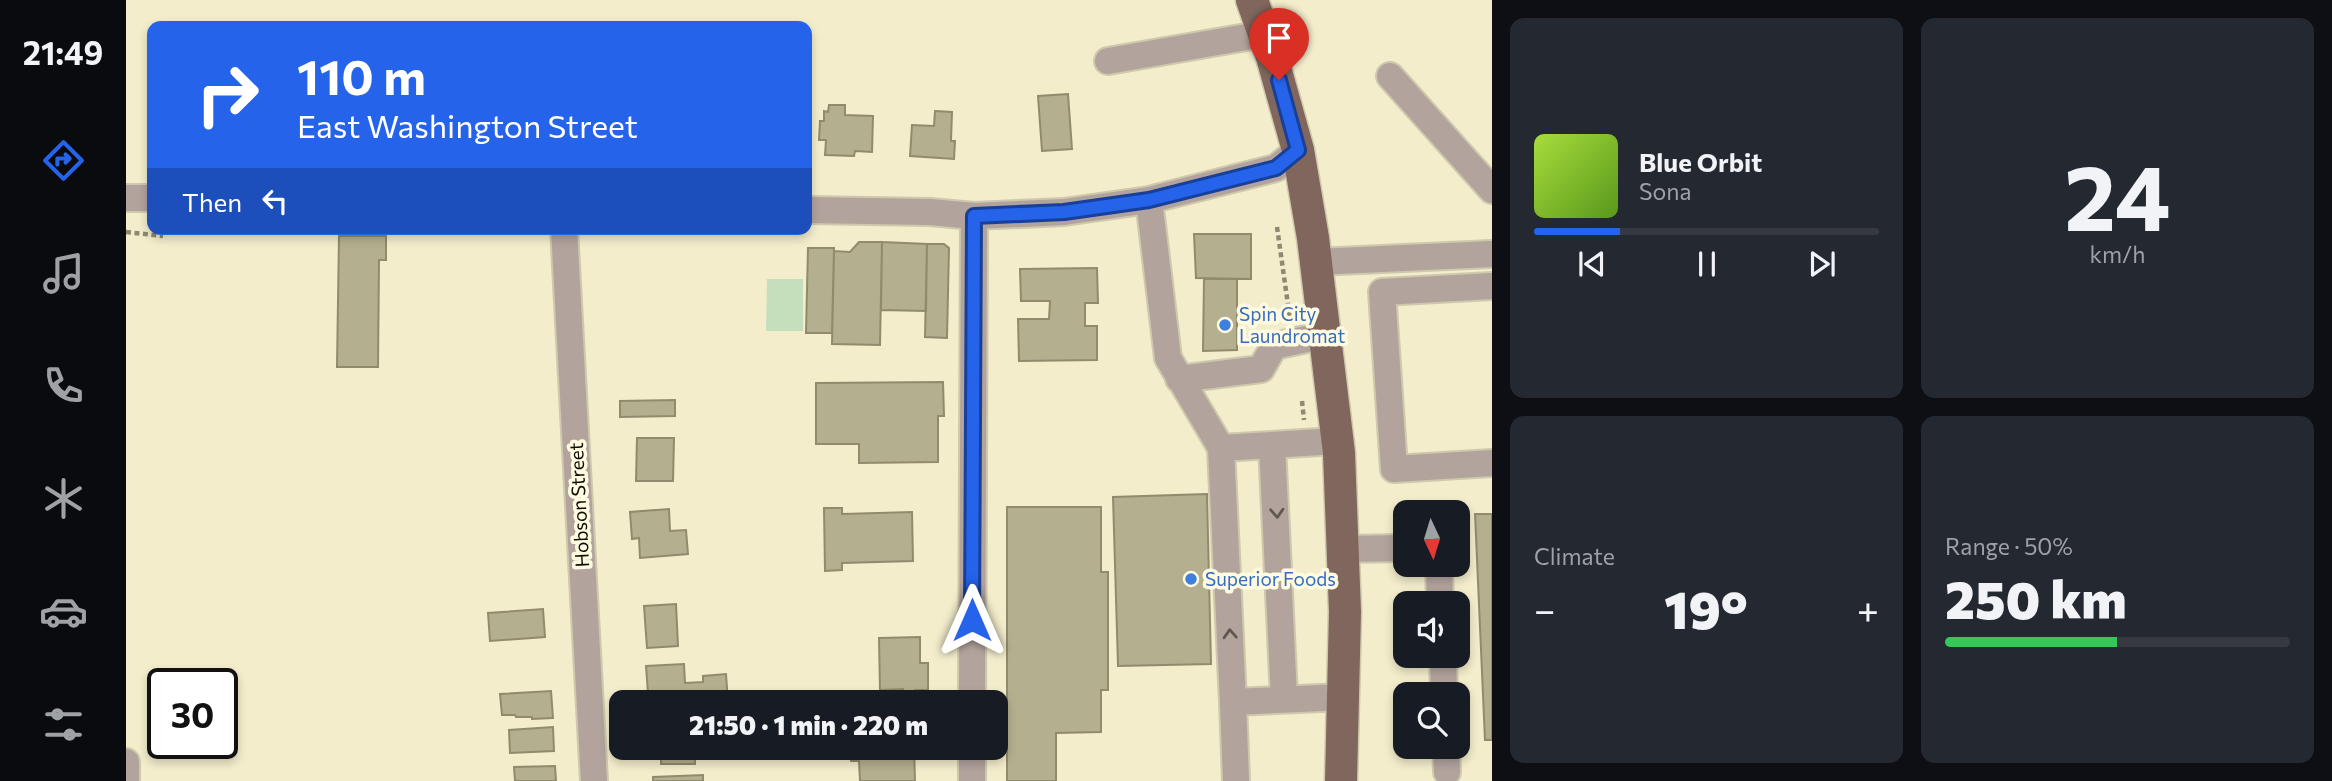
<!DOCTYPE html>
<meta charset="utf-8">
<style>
:root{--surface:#171b24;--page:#242831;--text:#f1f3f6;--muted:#9ea1a6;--line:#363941;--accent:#2563eb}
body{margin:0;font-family:Commissioner,sans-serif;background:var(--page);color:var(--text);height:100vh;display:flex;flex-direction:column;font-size:26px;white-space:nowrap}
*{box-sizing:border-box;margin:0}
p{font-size:23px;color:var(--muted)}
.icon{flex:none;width:38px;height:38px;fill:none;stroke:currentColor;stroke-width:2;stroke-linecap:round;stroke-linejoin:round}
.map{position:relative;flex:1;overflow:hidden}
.panel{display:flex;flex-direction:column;gap:18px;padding:18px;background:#0d0f14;width:840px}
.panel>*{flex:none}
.banner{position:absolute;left:21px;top:21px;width:665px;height:214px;border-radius:14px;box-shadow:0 4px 10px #0003;background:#2563eb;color:#fff;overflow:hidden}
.needle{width:46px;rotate:176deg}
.tools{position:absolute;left:1267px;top:500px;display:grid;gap:14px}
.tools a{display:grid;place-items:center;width:77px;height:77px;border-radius:14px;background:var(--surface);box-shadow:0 4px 10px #0003;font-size:35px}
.speed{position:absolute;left:21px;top:668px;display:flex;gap:14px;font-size:35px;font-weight:700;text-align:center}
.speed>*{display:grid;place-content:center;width:91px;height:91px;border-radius:50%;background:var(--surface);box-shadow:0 4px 10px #0003;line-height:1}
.speed .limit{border:4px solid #111;border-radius:10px;background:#fff;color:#111}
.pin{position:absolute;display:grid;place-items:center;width:60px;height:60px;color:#fff;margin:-72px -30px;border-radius:50% 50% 50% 0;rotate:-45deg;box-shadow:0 0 7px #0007}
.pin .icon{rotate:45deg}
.me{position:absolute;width:77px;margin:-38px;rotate:0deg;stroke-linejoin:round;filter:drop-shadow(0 0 5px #0008)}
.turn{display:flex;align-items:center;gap:24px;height:147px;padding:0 35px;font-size:32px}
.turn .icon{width:91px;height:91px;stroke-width:2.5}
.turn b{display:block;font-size:49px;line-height:60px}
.then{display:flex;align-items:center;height:66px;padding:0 35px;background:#0003;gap:14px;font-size:26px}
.big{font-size:52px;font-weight:800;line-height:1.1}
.panel .card{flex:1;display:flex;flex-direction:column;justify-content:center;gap:10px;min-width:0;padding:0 24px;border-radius:14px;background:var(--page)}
.panel .dial{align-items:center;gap:0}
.dial b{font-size:91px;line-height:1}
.song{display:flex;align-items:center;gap:21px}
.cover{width:84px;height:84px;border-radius:10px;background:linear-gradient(135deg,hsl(80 70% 55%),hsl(90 70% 35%))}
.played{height:7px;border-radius:4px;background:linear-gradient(90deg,var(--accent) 25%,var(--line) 25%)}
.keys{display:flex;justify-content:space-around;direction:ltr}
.heat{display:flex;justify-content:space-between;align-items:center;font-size:38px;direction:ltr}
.charge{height:10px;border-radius:5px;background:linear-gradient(90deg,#34c759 50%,var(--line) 0)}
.panel .tiles{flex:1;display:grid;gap:18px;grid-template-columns:repeat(2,1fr)}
.trip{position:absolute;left:483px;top:690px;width:399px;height:70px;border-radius:14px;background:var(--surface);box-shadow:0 4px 10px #0003;font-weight:800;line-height:70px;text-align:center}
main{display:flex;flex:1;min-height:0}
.menu{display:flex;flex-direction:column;width:126px;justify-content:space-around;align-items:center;background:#090b0e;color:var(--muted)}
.menu .icon{width:49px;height:49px}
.menu .current{color:var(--accent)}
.menu b{font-size:32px;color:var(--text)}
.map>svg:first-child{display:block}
.green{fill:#c5dfbd}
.building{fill:#b4af8f;stroke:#908b6d;stroke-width:2}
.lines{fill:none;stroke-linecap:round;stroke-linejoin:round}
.minor-casing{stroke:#cec9ac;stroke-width:30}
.major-casing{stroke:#cec9ac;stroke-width:35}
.path{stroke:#8d8973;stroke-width:4.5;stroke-dasharray:5 3.5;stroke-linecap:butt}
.minor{stroke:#b2a39d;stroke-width:26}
.major{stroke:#80665d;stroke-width:32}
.oneway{stroke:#605850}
.route-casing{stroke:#184099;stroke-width:18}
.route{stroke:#2563eb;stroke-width:12}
.shop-dot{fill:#3f7fe0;stroke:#fffbe0;stroke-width:2.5}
.labels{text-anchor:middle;stroke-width:7;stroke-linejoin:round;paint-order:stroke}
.shop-label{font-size:19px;fill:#366cbe;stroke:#fffbe0;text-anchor:start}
.street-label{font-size:19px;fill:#0e0c03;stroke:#fffbe0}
</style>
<main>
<nav class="menu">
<b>21:49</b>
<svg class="icon current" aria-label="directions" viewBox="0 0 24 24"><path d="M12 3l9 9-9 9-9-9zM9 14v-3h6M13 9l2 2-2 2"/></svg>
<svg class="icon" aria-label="music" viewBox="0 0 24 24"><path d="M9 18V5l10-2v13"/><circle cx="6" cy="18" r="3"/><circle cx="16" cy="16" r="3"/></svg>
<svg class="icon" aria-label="phone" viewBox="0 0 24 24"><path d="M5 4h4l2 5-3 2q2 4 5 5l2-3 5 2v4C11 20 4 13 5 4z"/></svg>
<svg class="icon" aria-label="climate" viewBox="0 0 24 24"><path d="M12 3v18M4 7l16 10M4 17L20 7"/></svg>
<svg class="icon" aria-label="car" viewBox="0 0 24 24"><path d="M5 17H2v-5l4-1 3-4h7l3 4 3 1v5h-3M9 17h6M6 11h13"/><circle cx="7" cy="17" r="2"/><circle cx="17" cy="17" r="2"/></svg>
<svg class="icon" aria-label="filters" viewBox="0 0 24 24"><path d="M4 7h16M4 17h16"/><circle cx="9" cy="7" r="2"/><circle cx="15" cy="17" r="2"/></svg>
</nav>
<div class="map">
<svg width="1366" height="781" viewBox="0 0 1366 781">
<rect width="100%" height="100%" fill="#f3edcc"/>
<!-- green -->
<path class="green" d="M641,279H677V331H640Z"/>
<!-- building -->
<path class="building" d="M942,94L946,149L916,151L912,96Z
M703,105H719V115L747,116L746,152L729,151L728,156L699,155L700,140H693L694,121H698V111L702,112Z
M809,111L826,112L825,141H829L828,159L784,156L786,125L808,126Z
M1068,234H1125V279L1070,278Z
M213,236H260V260H253L252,367H211Z
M733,242H756L754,345L706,344L708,251L724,252Z
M756,242L801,244L800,311L755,310Z
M801,244H818L823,248L821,338L799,337Z
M682,248H708L706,333H680Z
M971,268L972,303H959V326H971V360L893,361L892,319H923L924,301H895L894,269Z
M1078,279H1111V350L1077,351Z
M817,382L818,416H812V462L733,463V444H690V383Z
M549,400V416L494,417V401Z
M511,438H548L547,481H510Z
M1081,494L1085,664L992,666L987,497Z
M881,507H975V572H982V690H975V732L930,733V781H881Z
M698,508H716V514L786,512L787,561L716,563V570L699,571Z
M543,509L544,531L560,530L562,554L514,558L513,538L506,539L504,512Z
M1349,514H1366V740H1359Z
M550,604L552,646L521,648L518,606Z
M417,609L419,637L364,641L362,613Z
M794,637V663H802V690H789L790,699L778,700L777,689L754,690L753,638Z
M558,664L559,683L577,682V676L600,674L602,702H532L531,693H522L520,666Z
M425,691L427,718L406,719V717H390L389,715H376L374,694Z
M427,727L428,751L384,753L383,730Z
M535,747H569V764H535Z
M724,747H788L789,781H734L733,761H725Z
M429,766L430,781H389L388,767Z
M577,775V781H527V777Z"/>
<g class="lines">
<defs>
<path id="minor" d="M982,61L1138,34
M1264,76L1366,190
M0,198H26
M1023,200L1042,358L1095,448L1107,702
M681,210L804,212L848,216L938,212L1023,200L1150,168L1172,150
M438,229L468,781
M1190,262L1366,254
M1366,286L1256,292L1268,469L1366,463
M1053,379L1135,369L1148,346L1199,335
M1146,445L1158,698
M1095,448L1211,441
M1218,549L1279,548
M1313,565L1314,604
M1317,656L1318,695
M846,702L848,216
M1320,747L1321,772
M0,762V781
M846,781V747
M1110,781L1107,702L1218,697"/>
<path id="major" d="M1126,0L1146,57L1172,150L1187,238L1213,453L1219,612L1215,781"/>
</defs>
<!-- minor casing -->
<use href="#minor" class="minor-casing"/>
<!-- major casing -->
<use href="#major" class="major-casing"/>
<!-- path -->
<path class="path" d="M1151,227L1164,319
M0,232L37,236
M1176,401L1178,420"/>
<!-- minor -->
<use href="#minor" class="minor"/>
<!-- major -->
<use href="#major" class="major"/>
</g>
<!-- one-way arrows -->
<defs><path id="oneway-chevron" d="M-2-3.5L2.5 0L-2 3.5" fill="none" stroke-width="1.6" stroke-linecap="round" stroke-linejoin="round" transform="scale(1.75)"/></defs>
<g class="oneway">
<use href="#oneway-chevron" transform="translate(1151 513) rotate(87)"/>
<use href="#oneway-chevron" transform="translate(1104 634) rotate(-93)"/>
</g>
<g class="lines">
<defs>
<path id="route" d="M846,620L848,216L938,212L1023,200L1150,168L1172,150L1153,80"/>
</defs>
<!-- route casing -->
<use href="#route" class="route-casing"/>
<!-- route -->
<use href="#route" class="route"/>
</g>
<!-- markers -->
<g class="shop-dot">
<circle cx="1099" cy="325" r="7"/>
<circle cx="1065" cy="579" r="7"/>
</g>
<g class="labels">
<!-- shop labels -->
<g class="shop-label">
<text x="1113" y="321">Spin City<tspan x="1113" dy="22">Laundromat</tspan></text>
<text x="1079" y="586">Superior Foods</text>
</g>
<!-- street labels -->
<g class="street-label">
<text transform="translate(453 505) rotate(-93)" y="7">Hobson Street</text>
</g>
</g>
</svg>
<div class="tools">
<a><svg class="needle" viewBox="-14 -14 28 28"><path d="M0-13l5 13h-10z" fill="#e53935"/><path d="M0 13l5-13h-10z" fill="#9ea1a6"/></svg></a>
<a><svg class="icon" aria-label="sound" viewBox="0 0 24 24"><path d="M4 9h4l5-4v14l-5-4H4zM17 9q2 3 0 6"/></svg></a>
<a><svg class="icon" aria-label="search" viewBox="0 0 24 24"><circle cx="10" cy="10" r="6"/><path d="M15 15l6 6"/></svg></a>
</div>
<div class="speed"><div class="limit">30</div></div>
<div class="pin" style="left:1153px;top:80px;background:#d93025"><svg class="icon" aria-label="arrive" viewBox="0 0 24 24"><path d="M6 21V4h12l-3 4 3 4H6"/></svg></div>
<svg class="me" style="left:846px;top:620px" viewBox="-20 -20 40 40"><path d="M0-17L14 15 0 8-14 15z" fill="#2563eb" stroke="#fff" stroke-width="4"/></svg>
<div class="trip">21:50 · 1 min · 220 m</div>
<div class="banner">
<div class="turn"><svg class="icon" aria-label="right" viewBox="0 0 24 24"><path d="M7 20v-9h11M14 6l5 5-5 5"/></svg><div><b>110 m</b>East Washington Street</div></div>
<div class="then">Then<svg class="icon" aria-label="left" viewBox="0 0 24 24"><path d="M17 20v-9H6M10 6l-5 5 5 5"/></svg></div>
</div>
</div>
<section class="panel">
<div class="tiles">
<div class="card">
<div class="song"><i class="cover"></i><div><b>Blue Orbit</b><p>Sona</p></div></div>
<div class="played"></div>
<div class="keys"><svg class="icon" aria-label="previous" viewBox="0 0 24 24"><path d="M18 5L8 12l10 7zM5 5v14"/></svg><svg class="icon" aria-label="pause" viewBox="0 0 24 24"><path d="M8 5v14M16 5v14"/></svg><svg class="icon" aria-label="next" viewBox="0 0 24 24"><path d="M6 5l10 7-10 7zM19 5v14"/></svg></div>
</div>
<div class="card dial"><b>24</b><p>km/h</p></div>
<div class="card"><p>Climate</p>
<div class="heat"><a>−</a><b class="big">19°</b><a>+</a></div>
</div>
<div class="card"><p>Range · 50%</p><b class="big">250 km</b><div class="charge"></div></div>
</div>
</section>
</main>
